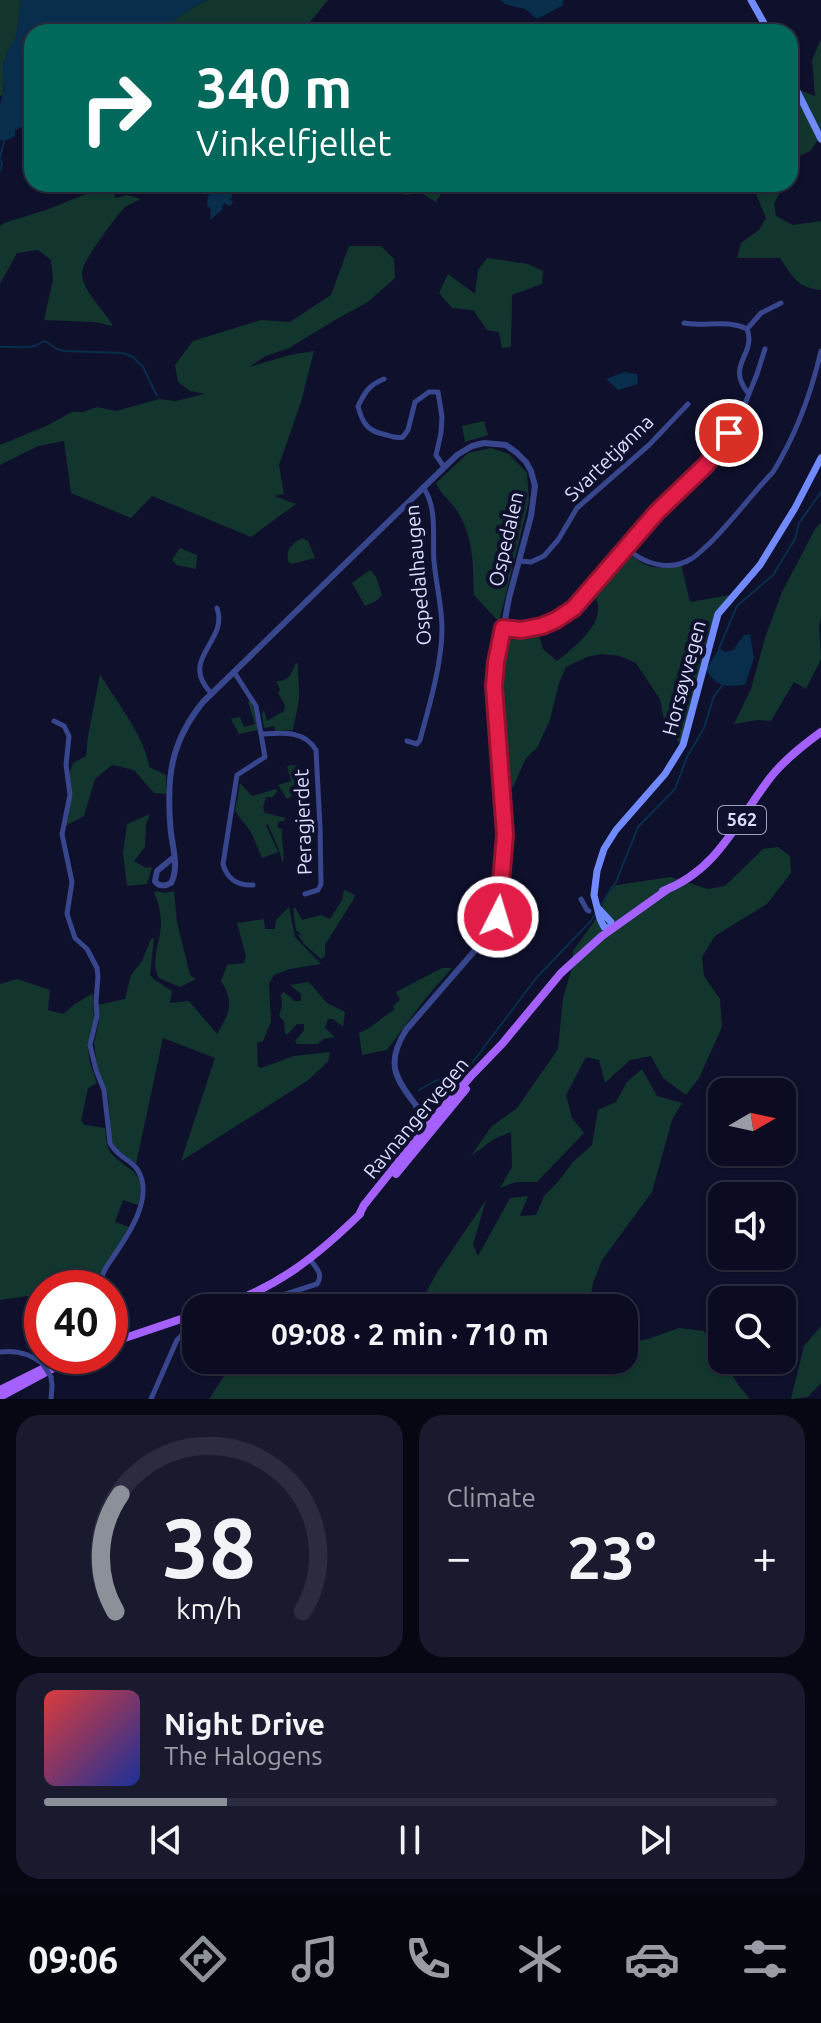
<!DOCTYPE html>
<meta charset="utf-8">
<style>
:root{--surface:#0b0c21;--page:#191a2e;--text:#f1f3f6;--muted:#9a9ba5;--line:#2b2c3f;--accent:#8c9099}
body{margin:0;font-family:Ubuntu,sans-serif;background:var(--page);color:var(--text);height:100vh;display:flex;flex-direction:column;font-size:30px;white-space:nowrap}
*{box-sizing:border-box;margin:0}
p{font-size:26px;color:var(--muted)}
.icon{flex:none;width:44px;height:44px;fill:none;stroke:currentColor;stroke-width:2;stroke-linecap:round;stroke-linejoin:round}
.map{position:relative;height:1399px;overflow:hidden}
.side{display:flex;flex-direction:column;gap:16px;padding:16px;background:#060712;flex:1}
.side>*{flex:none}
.banner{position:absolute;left:24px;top:24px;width:774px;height:168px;border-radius:24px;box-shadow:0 2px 6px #0004,0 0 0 2px var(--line);background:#00695c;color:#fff;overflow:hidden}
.needle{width:52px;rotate:81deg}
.tools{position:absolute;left:708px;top:1078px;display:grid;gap:16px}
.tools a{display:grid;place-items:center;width:88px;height:88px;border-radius:16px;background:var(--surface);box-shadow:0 2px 6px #0004,0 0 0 2px var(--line);font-size:40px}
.speed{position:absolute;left:24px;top:1270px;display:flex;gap:16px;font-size:40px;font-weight:700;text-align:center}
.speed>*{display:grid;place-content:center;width:104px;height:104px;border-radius:50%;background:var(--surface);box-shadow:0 2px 6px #0004,0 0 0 2px var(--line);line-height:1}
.speed .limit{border:12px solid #d22;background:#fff;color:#111}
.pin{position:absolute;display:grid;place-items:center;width:68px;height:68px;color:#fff;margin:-34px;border:4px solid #fff;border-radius:50%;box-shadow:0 2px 8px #0007}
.me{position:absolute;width:88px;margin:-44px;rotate:5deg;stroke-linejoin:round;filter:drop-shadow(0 0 6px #0008)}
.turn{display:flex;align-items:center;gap:28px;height:168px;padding:0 40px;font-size:36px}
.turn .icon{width:104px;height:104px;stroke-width:2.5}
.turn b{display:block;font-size:56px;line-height:68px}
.big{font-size:60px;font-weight:600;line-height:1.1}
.side .widget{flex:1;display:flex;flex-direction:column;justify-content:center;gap:12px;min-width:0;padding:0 28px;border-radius:24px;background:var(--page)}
.side .dial{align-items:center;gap:0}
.dial svg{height:208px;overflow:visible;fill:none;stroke:var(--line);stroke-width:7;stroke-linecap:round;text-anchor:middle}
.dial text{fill:var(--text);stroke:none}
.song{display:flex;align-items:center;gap:24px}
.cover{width:96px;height:96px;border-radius:12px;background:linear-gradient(135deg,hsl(0 70% 55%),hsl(230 70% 35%))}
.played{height:8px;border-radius:4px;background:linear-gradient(90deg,var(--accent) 25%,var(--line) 25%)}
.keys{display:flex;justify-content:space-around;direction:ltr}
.heat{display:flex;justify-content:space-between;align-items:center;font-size:44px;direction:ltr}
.side .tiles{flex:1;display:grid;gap:16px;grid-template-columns:1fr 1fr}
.widget:last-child{grid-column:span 2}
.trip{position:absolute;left:182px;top:1294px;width:456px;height:80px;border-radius:24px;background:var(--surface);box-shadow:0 2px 6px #0004,0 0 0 2px var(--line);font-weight:600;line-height:80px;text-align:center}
.menu{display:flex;height:128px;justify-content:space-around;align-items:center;background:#04050d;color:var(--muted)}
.menu .icon{width:56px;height:56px}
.menu .current{color:var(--accent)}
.menu b{font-size:36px;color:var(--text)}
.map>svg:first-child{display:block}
.green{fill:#12362e}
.water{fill:#082e4c}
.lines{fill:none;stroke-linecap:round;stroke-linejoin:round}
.stream{stroke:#082e4c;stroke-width:2}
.minor{stroke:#38468d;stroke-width:5}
.tertiary{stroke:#38468d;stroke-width:6}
.secondary{stroke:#718aff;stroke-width:7}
.primary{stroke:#a461ff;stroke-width:8}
.minor-bridge{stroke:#38468d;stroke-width:5}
.route-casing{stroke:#92132f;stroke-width:20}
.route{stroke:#e11d48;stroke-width:14}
.labels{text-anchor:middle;stroke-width:8;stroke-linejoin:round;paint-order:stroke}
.shield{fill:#0f102c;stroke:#9da0c0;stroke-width:2}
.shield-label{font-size:18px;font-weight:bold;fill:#daddff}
.street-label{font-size:20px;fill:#daddff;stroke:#0f102c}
</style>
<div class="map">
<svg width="821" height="1399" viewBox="0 0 821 1399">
<rect width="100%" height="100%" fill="#0f102c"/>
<!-- green -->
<path class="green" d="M0,0H21L16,38L7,52L3,66L4,77L3,95L0,96Z
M207,0H328L310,22L311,32H158L190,9Z
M821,39V136L810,151L791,160L790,163V72L797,89L815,96L812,60Z
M93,184H113L115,198L127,195L141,199C135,202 129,204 124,208C115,218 83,260 82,272C81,290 105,311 113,326L94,322L44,320L53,280L51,260L38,250L17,253L0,284V226L4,223L46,210L86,194Z
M400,184H447L436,202L421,193L404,195Z
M752,184H784L774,204L776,216L793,225L821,221V290C797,288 792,276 780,258H737L741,243L759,230L766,218Z
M349,246H381L394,259L395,278L368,302L335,320L289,348L266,356L249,367L290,355L314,351L301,402L279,465L284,494L274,496L296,504L251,537L152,496L131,518L71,493L64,441L38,446L0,465V445L46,426L72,412H83L97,407L116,411L159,399L176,401L205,394L190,391L178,382L175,365L193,341L261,320L290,322L331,295Z
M487,258L528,264L543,271L542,284L512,295L511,347L502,348L499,332L487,330L473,310L452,308L439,293L448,274L475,294L478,270Z
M484,421L488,435L465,442L462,426Z
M491,448L509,454L527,473L529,501L499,622L474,595C473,567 474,540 459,514C453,502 441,496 436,483L468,453Z
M821,522V616L819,626L821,659L806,689L794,682L771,721L758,720L734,724L751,689L765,638L782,592L815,529Z
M302,538L308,541L315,558L292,564L288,562C286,548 291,545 302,538Z
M180,548L197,555L196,569L177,565L172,560Z
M630,555C651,570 657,570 681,564L690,602L730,595L717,611L708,634L694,695L680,744L665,725L660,699L636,663L620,656L601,654L587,657L566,667L559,683L550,720L537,748L526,758L513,787L507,789L501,729V680L508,637L538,632L543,649L557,661C575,647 613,618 592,593Z
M370,570L376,577L382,595L376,601L365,606L352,583Z
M296,663L298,664C297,678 301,691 298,705C297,713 294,722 293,730L275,731L274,726L264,728L262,714L264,710L267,721L284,711L285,705L278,693L280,689L276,681C290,681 291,674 296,663Z
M100,674C114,698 147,740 149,767L166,775V794L154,793L134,770L112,765L95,779L84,816L65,826L71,798L68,778L73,763L86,756L88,736Z
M250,700L254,709L258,730L239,734L231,719L240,717L244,727L255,724L248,702Z
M297,765L293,795L287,799L278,785L291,781L287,766Z
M240,783L252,796L276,789L277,791L273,797H266L263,808L265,813L286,818L284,821H279L277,827L282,829C281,842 285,853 283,864L280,853L268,824L266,825L278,852L262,858L251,832L235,811Z
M150,814L146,824L145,847L134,861L146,868L152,867L147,884L127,886L123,853L127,824Z
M778,847L790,856L791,873L767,904L715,936L702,957L704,976L720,999L722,1027L699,1078L686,1095L663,1078L651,1056L630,1060L605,1083L599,1060L586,1057L566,1095L572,1118L584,1133L537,1182H516L500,1188L512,1167L511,1132L494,1139L471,1156L491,1127L517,1108L558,1049L563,998L572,968L573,951L598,916L611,886L670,877L708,889L725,886L763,849Z
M344,890L355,895L353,900L325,945V956L321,959L303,943L297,933L304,937L296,930L293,909L295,907L302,920L321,915L330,919L342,900Z
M156,891L166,893L174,891L177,922L190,975L196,979L180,987L159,978C150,962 160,943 161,926C161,914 159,904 154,893Z
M289,907L295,937L321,964L290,969L274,975L269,984L271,1022L263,1041L257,1043L258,1067L261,1068L294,1056L330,1052L328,1062L307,1081L181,1161L215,1058L163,1038L136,1164L113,1147L111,1139L108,1097L105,1086L98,1073L94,1043L99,1022L98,1005L125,999L131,975L142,961L151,939L154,938L150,975L155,980L172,991L170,1003L189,1001L217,1034C229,1014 235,1002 221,981L227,965L244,963L246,956L237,923L264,919L265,929H275L276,920Z
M442,968H452L425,999L387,1050L362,1055L359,1033C372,1028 382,1017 394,1010L393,1006L400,1000L396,992Z
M17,979L50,990L48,1010L63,1014L75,1004L93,993L94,1021L88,1048L90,1063L97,1083L88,1088L81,1121L85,1125L105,1128C106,1136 106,1147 111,1153C130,1174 147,1169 138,1205L123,1200L115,1222L129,1227L94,1288H42V1294L0,1300V984Z
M309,982L327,1003L345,1012L343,1027L333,1019H328L325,1028L335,1037L323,1039L318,1044H297L295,1041L304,1030V1024H297L287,1035L285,1033L284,1021L279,1016L282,1006L281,994L284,992L295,1001H301V994L290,985Z
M642,1069L657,1096L682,1103L672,1120L652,1192L602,1260L593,1283L589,1308H418L436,1274L486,1200L473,1245L478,1256L510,1198L528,1196L520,1216L536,1215L544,1196L558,1182L572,1163L592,1145L598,1110L616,1102L627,1082Z
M821,1326V1383L808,1397L791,1399L804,1346Z
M679,1328L704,1331L739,1386L750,1399H209L225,1375L267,1366L265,1360H624V1344L648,1339Z"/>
<!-- water -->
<path class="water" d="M21,0H207L190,9L158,32H32V123L15,130V136L8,140H0V105L4,89L3,66L7,52L16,37Z
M500,0H564L562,6L537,19L525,9L505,4Z
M223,184L228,187L229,192H232V198L230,199L233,202L231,205L228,206L225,203L223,205L222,210L210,220L211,210L207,205L208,195L210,198L209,192H214Z
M624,372L637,374L638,384L618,390L606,379Z
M750,634L754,658L745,685C724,686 719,689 706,670L719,648L725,652L733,650L744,635Z"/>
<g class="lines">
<!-- stream -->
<path class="stream" d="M0,158L4,140
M0,171L2,164L1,160
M0,347C10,346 24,349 34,346C38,345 41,342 45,341L57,349L64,351L123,353L133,357L143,367L157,396
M719,648L737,606L773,575L795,539L799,523L821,492
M599,908L616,882L638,827L675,789L687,757L704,728L714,696L722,686
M419,1090L433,1082L469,1067L537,977L591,921L596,913"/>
<!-- minor -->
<path class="minor" d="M684,323C704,327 727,319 747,329C757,355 724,365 749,394
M747,329L761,313L781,303
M384,379C369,385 365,392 358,406C362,423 368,431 383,434C391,436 395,439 403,437L408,430L415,402L429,392H438L442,417L441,433L436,455L444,467
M627,548C643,564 670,572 691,559C698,555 704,548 710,543C733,520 751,495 773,472C796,435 811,394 821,351
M520,561L531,562L544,556L558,540L577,508L649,445L688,404
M503,628L523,630L551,623L574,608L588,594L602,574L657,512L713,457L740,416L757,374L765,349
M234,672L256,706L265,757L237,775L223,864C227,879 238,886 253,885
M211,693C178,658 229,642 217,608
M54,721L64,726L69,736L66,765L70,795L62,834L72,882L67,914L75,938L87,949L97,968L98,977L96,1001L97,1016L90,1045L96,1070L104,1090L110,1143C117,1157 130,1159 137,1169C157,1199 123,1242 107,1266C102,1273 102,1281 96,1288
M262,734C283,733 304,730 316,750L320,827L321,884L318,890L305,894
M407,741L417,744L420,740C429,707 442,663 442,629C442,606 436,584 434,561C432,537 438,508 423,487
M581,899L587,910L589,911
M243,1308L317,1284C324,1274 316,1268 310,1259
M0,1352C16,1350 29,1353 42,1363
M51,1377L52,1386L51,1399
M151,1399L177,1340L182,1335L196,1328"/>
<!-- tertiary -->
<path class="tertiary" d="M174,857L157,871L155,881C159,887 166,886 171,883C179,869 173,848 171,833C166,781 169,744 203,702L457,455L472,446L484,443L506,445L517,453L526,462L531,471L535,486L531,516L509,598L495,673V706L503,792L505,856L498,917L490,933L406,1030C386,1062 394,1077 415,1104C420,1111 424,1118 430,1124
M416,1106L429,1111L436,1122"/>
<!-- secondary -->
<path class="secondary" d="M751,0L769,32
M790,77L821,139
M599,909L611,922V929
M611,929L604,927L600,919L594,895L597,871L604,849L616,830L665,774L683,745L718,614L760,565L795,508L821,458"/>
<!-- primary -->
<path class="primary" d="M663,891C718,870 737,821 770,778C784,760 802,746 821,732
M396,1174L466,1089
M359,1215L364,1205L429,1124L471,1076L502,1044L561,973L602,936L668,889
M215,1308C275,1289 315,1258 360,1214
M110,1343L196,1314
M0,1390L42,1369
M0,1397L74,1357"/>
<!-- minor-bridge -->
<path class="minor-bridge" d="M42,1363L51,1377"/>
</g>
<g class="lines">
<defs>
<path id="route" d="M498,917L505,835L494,686L496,662L503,628L521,630L542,626L556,620L574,608L657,512L706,465L729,433"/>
</defs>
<!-- route casing -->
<use href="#route" class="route-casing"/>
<!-- route -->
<use href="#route" class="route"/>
</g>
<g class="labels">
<!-- shield labels -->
<rect class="shield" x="718" y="806" width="48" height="28" rx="6"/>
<g class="shield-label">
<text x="742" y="826">562</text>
</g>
<!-- street labels -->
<g class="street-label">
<text transform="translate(609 458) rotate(-44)" y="7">Svartetjønna</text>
<text transform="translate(506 539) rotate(-77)" y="7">Ospedalen</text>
<text transform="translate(418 575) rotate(-95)" y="7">Ospedalhaugen</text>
<text transform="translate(684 678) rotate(-75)" y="7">Horsøyvegen</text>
<text transform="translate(303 822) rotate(-92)" y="7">Peragjerdet</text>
<text transform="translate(416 1118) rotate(-50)" y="7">Ravnangervegen</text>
</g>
</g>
</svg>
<div class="tools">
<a><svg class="needle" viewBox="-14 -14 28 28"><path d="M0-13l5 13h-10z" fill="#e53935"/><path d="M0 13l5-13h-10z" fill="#9a9ba5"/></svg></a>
<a><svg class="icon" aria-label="sound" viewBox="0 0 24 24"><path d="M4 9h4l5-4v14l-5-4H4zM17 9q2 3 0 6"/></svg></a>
<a><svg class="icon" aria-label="search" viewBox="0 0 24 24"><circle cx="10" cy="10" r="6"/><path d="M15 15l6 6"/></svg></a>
</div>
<div class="speed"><div class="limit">40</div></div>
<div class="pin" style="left:729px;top:433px;background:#d93025"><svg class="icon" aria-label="arrive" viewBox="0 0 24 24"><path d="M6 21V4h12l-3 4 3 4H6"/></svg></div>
<svg class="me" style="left:498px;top:917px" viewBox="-20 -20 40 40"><circle r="17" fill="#e11d48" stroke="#fff" stroke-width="3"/><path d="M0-11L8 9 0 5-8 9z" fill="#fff"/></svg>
<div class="trip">09:08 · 2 min · 710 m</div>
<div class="banner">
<div class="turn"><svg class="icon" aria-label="right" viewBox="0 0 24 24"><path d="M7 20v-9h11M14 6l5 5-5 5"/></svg><div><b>340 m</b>Vinkelfjellet</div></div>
</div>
</div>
<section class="side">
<div class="tiles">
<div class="widget dial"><svg viewBox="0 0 100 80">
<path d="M14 69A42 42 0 1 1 86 69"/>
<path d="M14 69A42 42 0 0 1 16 24" stroke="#8c9099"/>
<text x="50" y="56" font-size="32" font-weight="700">38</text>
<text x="50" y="72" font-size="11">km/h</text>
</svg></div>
<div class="widget"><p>Climate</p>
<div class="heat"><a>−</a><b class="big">23°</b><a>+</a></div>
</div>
<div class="widget">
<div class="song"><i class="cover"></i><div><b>Night Drive</b><p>The Halogens</p></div></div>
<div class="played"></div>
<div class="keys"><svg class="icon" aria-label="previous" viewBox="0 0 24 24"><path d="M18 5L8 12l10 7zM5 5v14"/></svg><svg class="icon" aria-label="pause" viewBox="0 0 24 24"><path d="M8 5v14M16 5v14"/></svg><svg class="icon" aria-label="next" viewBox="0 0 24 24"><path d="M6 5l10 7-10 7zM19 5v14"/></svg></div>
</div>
</div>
</section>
<nav class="menu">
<b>09:06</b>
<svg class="icon current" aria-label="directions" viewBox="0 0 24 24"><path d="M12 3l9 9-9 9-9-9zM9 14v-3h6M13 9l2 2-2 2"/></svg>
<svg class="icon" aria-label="music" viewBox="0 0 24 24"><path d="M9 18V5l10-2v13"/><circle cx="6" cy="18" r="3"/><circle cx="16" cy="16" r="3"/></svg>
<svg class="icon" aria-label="phone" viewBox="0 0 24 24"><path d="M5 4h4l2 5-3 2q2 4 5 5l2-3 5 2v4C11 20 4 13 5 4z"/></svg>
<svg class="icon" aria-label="climate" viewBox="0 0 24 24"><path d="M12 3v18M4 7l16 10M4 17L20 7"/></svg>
<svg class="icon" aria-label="car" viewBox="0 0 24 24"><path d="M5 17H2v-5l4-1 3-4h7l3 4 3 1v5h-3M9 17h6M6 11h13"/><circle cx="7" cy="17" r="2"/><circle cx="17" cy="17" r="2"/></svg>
<svg class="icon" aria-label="filters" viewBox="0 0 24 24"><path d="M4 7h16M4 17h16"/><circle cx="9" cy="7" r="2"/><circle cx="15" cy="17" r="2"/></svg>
</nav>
